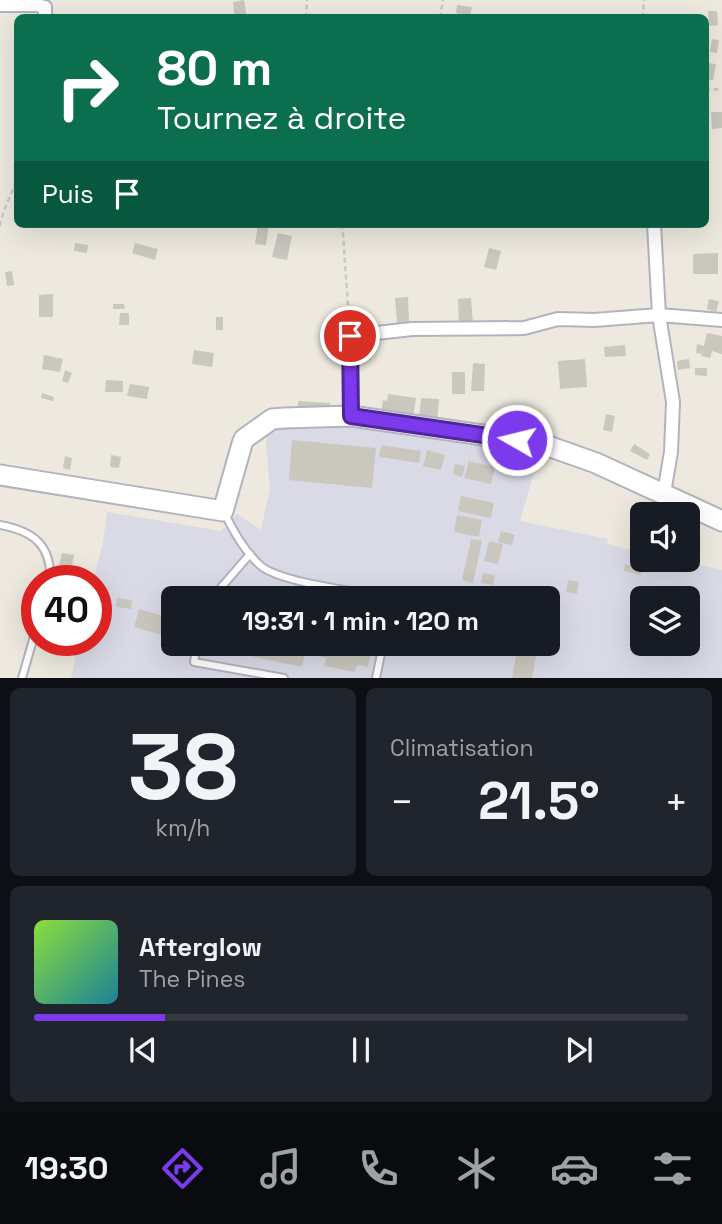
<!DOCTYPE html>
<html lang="fr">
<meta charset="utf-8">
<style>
:root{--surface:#171b24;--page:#20242c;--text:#f1f3f6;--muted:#9ea1a6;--line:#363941;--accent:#7c3aed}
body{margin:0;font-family:"Space Grotesk",sans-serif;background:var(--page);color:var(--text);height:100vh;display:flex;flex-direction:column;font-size:26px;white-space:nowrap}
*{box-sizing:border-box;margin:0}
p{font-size:23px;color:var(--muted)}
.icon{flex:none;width:38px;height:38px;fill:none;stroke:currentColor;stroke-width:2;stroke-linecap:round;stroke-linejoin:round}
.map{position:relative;height:678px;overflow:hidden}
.panel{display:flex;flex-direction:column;gap:10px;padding:10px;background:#0d0f14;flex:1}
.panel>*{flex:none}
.banner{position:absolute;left:14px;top:14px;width:695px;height:214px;border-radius:10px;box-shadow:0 7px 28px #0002;background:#0b6e4f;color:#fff;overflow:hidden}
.fabs{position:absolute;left:630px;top:502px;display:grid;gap:14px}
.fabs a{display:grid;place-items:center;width:70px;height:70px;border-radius:10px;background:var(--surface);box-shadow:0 7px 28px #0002;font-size:35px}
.speed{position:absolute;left:21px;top:565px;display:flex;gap:14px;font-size:35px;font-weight:700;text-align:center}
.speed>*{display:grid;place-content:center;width:91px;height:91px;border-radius:50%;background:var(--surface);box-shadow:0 7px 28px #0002;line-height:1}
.speed .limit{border:10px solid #d22;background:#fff;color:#111}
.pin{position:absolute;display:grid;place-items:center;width:60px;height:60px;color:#fff;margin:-30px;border:4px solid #fff;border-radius:50%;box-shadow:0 2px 7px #0007}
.me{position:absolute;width:77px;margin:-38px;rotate:278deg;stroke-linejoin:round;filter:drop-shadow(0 0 5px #0008)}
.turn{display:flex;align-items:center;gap:24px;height:147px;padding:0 28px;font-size:32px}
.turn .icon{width:91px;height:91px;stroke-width:2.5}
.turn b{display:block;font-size:49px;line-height:60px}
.then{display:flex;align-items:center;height:66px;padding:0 28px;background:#0003;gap:14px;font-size:26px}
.big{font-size:52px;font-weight:600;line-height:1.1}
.panel .tile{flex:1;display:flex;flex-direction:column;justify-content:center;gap:10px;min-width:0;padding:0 24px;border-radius:10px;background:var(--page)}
.panel .dial{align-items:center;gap:0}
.dial b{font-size:91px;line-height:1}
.song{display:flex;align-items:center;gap:21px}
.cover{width:84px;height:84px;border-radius:10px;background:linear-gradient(135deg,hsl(90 70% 55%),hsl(190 70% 35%))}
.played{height:7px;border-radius:4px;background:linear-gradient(90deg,var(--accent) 20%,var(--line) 20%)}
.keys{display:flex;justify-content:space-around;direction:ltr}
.heat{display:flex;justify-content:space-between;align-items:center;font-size:38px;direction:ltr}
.panel .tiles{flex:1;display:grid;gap:10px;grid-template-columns:1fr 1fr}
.tile:last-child{grid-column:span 2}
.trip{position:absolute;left:161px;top:586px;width:399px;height:70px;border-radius:10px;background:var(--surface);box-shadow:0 7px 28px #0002;font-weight:600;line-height:70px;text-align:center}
.tab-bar{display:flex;height:112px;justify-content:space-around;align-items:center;background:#090b0e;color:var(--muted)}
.tab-bar .icon{width:49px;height:49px}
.tab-bar .active{color:var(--accent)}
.tab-bar b{font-size:32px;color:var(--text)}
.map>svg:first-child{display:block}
.airport{fill:#dadae6;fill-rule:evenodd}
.building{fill:#c9c7be}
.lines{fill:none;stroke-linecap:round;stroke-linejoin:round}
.lane-casing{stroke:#b3b3bf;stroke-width:10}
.street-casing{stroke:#b3b3bf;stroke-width:16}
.secondary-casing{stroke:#b3b3bf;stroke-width:23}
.path{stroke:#c8c8c8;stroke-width:2.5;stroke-dasharray:5 3.5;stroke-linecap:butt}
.lane{stroke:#fff;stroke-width:6}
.street{stroke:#fff;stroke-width:12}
.secondary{stroke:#fff;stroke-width:19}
.route-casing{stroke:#51269a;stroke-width:18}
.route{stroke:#7c3aed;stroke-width:12}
</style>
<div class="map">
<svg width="722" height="678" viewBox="0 0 722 678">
<rect width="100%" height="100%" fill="#ede9df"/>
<!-- airport -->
<path class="airport" d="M328,422L436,434L539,454L520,521L608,539L607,544L642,552V560H678L722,570V678H71L79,641L96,640V581H93L103,542L107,512L221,531L237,514L261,530L270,488L266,444L267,434L273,427ZM173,598H548V644H173ZM642,598H688V644H642Z"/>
<!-- building -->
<path class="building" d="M244,0L247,18H235L233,2Z
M457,5L472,7L470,16L456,13Z
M708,11H717L718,25L709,26Z
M712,39L719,40L717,53L710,52Z
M706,63L716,64L713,80L705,79Z
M711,112H722V128L712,129Z
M258,224H269L266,245L255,244Z
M278,233L292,236L287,260L272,257Z
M75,243L88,245L87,253L74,251Z
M135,243L158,249L155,260L132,253Z
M489,248L501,251L496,270L484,267Z
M718,253V274H693V254Z
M12,271L14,285L7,286L5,272Z
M53,294V317H39V295Z
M408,297L409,323L397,324L395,298Z
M471,298L473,325L459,326L458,299Z
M709,299L719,301L716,312L707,309Z
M113,304H124L125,309H113Z
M120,313H129V325H119Z
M216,317H223V330H216Z
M707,333L722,336V354L712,351L710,358L701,356L702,354L696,353L697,344L704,346Z
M625,345L626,356L605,357L604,347Z
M194,350L214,353L212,367L192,364Z
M44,355L63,359L60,372L42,369Z
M585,359L587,387L560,389L558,361Z
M689,359L690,368L678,370L677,361Z
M473,363L485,364L484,391H471Z
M695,368H707V376L695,375Z
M65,370L72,373L68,383L62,381Z
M452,372H465V394H452Z
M106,380L123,381V392H105Z
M130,384L149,387L147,399L127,396Z
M42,393L54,397L53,401L41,398Z
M388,394L416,398L413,418L381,413L383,400L387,401Z
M421,398L439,399L437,422L419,420Z
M298,401L330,403L329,414L298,413Z
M606,414L615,416L612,432L603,430Z
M292,440L376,448L372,488L289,480Z
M634,444L650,454L647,460L630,451Z
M381,445L421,451L419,463L379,457Z
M427,450L445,455L441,470L423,466Z
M111,455L121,457L119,468L110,467Z
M65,456L72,458L70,470L63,468Z
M469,461L495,467L491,484L464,478Z
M455,464L465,466L462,477L453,474Z
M461,496L494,503L491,518L458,511Z
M457,515L482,520L479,537L454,532Z
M501,531L515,535L512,545L498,542Z
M471,539L482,541L473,583L462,580Z
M489,541L503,544L498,564L484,561Z
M62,553L74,555L69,581L56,579Z
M625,564L642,568L641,575L624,571Z
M483,573L495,575L493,585L481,583Z
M568,580L579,582L577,594L566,592Z
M663,587L682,591L680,598H660Z
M250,590L287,597V598H248Z
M117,598L132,600L131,609L116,607Z
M104,603L112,605L109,616L101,614Z
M139,609L173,619V638L134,627Z
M248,644H373L368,667L357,665L355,672L324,666L326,658L305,653L302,667L251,656L253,650L247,648Z
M518,644L538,645L532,678H512Z"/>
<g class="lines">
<defs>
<path id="lane" d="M224,512C233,531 245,552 261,566C280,582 353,591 381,596L385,598
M0,525C33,531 52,545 50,581
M212,598L250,554
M197,644L194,662L284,678
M22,678L37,626
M376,678L383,644"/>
<path id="street" d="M0,5H36L45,7V18
M654,224L659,315L673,402L671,452L664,493
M351,416L350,336L412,329L524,328L558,319L594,320L659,315L722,320"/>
<path id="secondary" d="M0,475L223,511L242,444L244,439L272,419L285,418L351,416L517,440L551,447L596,463L722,521"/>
</defs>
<!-- lane casing -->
<use href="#lane" class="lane-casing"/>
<!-- street casing -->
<use href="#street" class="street-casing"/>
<!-- secondary casing -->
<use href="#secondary" class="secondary-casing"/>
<!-- path -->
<path class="path" d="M306,18L307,0
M440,18L443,0
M643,18L644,0
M705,90L722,89
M341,224L343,233L349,322
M0,226C3,208 13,193 18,175"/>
<!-- lane -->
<use href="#lane" class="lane"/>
<!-- street -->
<use href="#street" class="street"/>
<!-- secondary -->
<use href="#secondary" class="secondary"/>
</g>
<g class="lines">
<defs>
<path id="route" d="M350,336L351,416L517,440"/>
</defs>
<!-- route casing -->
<use href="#route" class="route-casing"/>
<!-- route -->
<use href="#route" class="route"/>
</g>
</svg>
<div class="fabs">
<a><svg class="icon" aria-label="sound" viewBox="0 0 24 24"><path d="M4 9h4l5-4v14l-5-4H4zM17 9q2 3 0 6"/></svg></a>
<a><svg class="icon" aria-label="layers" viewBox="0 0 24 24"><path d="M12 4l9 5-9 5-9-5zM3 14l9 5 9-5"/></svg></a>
</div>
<div class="speed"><div class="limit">40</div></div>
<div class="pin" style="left:350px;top:336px;background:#d93025"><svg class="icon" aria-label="arrive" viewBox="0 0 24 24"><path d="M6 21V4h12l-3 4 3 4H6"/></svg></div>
<svg class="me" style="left:517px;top:440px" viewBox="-20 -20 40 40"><circle r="17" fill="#7c3aed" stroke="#fff" stroke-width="3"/><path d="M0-11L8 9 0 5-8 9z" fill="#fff"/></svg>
<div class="trip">19:31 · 1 min · 120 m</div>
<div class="banner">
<div class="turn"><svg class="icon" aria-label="right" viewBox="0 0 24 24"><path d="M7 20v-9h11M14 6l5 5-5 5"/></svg><div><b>80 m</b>Tournez à droite</div></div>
<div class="then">Puis<svg class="icon" aria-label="arrive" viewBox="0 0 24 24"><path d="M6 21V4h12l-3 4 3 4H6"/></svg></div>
</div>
</div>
<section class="panel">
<div class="tiles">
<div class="tile dial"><b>38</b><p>km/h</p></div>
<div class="tile"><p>Climatisation</p>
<div class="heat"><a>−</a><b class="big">21.5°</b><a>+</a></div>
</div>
<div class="tile">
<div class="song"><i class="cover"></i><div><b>Afterglow</b><p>The Pines</p></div></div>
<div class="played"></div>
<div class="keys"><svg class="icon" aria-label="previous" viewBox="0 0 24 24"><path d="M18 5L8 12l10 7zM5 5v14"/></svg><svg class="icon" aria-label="pause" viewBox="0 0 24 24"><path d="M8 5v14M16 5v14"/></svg><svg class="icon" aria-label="next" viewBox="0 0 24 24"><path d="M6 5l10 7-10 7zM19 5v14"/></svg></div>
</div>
</div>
</section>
<nav class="tab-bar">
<b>19:30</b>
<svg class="icon active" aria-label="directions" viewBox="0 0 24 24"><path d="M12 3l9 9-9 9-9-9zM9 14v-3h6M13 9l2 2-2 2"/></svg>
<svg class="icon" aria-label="music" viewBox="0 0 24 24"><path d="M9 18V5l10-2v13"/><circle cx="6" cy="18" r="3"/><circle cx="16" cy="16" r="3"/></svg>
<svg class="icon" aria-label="phone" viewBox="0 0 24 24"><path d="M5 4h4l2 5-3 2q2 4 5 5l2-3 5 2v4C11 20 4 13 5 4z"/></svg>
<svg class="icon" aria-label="climate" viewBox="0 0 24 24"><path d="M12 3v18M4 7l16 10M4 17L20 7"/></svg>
<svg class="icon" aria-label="car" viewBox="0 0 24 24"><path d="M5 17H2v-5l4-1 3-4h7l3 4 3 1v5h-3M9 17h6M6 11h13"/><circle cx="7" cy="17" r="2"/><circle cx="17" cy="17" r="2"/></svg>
<svg class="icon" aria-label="filters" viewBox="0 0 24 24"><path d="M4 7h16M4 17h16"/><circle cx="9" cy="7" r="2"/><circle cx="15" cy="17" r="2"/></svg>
</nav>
